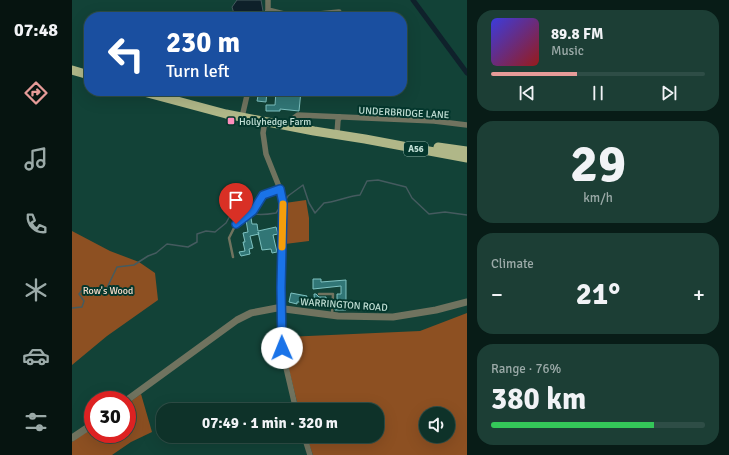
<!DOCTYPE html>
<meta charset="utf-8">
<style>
:root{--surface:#0e3229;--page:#1c3e35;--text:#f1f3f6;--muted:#9baaa8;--line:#2e4d46;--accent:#e69b98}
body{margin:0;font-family:Signika,sans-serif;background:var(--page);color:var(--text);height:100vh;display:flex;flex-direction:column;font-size:15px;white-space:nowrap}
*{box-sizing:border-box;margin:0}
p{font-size:13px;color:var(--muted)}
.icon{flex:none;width:22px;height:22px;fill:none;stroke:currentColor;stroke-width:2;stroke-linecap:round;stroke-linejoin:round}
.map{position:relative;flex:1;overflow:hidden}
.sheet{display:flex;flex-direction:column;gap:10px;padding:10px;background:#081c17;width:262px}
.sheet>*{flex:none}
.hud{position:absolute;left:12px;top:12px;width:323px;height:84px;border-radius:16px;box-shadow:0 4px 16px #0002,0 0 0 1px var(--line);background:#1a4fa0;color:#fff;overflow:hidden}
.tools{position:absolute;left:347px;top:407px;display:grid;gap:8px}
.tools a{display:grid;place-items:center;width:36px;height:36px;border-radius:50%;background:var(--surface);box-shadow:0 4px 16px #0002,0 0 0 1px var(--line);font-size:20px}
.speed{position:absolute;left:12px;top:391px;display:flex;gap:8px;font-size:20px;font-weight:700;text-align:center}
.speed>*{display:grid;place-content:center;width:52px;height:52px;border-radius:50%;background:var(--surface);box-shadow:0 4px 16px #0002,0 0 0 1px var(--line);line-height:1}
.speed .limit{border:6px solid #d22;background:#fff;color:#111}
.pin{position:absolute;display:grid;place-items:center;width:34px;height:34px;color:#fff;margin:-41px -17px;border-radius:50% 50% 50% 0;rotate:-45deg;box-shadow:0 0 4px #0007}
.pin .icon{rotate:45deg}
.me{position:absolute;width:44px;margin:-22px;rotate:359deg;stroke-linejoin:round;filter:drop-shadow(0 0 3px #0008)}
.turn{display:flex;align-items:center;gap:14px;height:84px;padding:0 16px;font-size:18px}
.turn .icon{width:52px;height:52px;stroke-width:2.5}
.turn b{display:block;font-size:28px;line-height:34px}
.big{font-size:30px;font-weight:700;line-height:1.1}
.sheet .tile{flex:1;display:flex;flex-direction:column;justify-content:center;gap:6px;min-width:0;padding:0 14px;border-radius:16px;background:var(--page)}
.sheet .dial{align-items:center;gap:0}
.dial b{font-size:52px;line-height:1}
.song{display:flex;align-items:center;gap:12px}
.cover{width:48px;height:48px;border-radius:6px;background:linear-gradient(135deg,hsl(240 70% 55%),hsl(0 70% 35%))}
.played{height:4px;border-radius:2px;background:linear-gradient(90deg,var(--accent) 40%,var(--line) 40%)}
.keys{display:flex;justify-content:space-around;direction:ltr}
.heat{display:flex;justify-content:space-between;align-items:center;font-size:22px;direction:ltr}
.charge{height:6px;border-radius:3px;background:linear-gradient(90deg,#34c759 76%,var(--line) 0)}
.trip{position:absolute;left:84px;top:403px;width:228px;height:40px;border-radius:16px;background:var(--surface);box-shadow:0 4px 16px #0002,0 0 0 1px var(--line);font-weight:700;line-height:40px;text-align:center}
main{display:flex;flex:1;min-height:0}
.dock{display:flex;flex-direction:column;width:72px;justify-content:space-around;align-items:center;background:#061410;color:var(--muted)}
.dock .icon{width:28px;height:28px}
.dock .current{color:var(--accent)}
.dock b{font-size:18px;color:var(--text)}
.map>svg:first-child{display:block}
.green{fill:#8d5022;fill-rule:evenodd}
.water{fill:#0f212b;stroke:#455b5f}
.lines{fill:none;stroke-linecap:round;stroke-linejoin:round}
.stream{stroke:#455b5f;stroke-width:1.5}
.canal{stroke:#0f212b;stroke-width:5}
.building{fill:#317676;stroke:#7ec2c1}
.service{stroke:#70735f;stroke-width:2.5}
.minor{stroke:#70735f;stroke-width:5.5}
.tertiary{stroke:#70735f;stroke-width:7}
.trunk{stroke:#b0b788;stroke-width:9}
.route-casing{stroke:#114b97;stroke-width:10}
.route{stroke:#1a73e8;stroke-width:7}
.slow{stroke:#f59e0b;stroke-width:7}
.poi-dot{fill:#fe8ebc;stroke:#04372d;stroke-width:1.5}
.labels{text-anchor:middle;stroke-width:4;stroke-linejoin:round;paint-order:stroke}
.shield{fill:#04372d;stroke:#8aaea4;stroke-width:1}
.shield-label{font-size:9px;font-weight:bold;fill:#c3e1d7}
.street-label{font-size:10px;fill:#c3e1d7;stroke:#04372d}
.poi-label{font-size:10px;fill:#c3e1d7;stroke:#04372d;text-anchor:start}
.park-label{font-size:10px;fill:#f4dac9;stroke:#04372d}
</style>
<main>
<nav class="dock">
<b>07:48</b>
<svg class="icon current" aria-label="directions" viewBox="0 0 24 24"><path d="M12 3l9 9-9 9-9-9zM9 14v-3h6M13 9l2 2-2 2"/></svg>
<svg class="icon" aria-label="music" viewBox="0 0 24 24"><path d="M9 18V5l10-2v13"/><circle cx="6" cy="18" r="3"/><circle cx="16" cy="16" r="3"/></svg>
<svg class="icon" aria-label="phone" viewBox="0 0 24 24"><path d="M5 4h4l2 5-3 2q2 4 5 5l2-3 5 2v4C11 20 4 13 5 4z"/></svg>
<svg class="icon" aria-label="climate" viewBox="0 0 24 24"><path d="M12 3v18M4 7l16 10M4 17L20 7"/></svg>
<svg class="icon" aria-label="car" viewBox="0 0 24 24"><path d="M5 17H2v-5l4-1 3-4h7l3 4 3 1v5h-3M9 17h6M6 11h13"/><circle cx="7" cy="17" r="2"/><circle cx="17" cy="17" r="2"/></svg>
<svg class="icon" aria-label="filters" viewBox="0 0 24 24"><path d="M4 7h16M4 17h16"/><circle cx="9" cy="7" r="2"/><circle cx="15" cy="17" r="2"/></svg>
</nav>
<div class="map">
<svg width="395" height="455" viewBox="0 0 395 455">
<rect width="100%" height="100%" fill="#124237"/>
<!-- green -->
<path class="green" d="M234,200L237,218V241L213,244V203Z
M0,231L38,251L67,262L83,273L86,300L35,336L0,365Z
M395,313V455H241L234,436H305V410H227L214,358V337L348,331ZM354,414H376V436H354Z
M69,394L80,432L59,442L40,455H0V442L21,427V434H55V404Z"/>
<!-- water -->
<path class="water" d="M165,0H189L191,11L190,17H163L160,7Z"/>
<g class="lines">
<!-- stream -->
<path class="stream" d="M213,201L216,196L231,185L237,203L243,213L252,203C265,202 275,196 288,195L295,181L306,180L334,187L340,198L357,214L373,212L395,215
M0,308L10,307L12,301L7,294L11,289L33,292L45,267L62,265L76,256L84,253L95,244L116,247L125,242V234L134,231L143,232L154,223L163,207C180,215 186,216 204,213L208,207"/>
<!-- canal -->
<path class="canal" d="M341,0L395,73"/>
</g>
<!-- building -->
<path class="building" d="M187,91L195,92L194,102L185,101Z
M204,91H229L227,111L208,109V111H194V105H203Z
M176,218H179L180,224H185L186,231L204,227L206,234L201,235L205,252L200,253L199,249L190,250L186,232L187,234L178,236L181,248L177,249L178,254L169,256L167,252L173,251L171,242H173L171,233L176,232L174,220Z
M241,279H249V282L274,280V310H263V304H265V294H269V286L241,289Z
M219,293L235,296L234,302H225V304L217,302Z
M242,294H244L247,297H254L255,306L243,307Z"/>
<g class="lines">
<!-- service -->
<path class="service" d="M161,257L157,238L164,224L181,211L191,195L208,189
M247,294H261L260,315"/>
<!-- minor -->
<path class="minor" d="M196,10L216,15L226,16L267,12
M194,17L196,10V0
M170,117L176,91
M193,121L191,133L194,154L208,189L211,203L209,288L210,348L212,359L224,410
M220,127L222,118L226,115L362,121L395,125
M265,134L266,120L268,117
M232,436L238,455"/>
<!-- tertiary -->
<path class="tertiary" d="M55,400L165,320L179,313L205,308L266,316L321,317L364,310L395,302
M0,438L21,424"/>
<!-- trunk -->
<path class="trunk" d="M0,70L17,75
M68,91L154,114L242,131L293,139L395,158
M366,147L395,151"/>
</g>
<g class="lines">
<defs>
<path id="route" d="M164,224L181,211L191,195L208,189L211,203L209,288L210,348"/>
</defs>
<!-- route casing -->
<use href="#route" class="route-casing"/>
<!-- route -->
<use href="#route" class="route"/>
<!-- slow -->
<path class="slow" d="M210,247L211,204"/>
</g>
<!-- markers -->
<rect class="poi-dot" x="155" y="117" width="8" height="8" rx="2"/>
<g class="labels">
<!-- shield labels -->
<rect class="shield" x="332" y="142" width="24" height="14" rx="3"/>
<g class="shield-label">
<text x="344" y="152">A56</text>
</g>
<!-- street labels -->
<g class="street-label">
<text transform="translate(332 112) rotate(3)" y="4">UNDERBRIDGE LANE</text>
<text transform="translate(272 304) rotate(4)" y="4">WARRINGTON ROAD</text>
</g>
<!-- poi labels -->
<g class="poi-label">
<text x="167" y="125">Hollyhedge Farm</text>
</g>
<!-- park labels -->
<g class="park-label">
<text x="36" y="294">Row's Wood</text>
</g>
</g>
</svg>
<div class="tools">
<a><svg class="icon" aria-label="sound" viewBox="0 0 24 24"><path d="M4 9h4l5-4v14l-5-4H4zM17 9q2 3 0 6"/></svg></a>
</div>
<div class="speed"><div class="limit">30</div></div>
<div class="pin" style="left:164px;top:224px;background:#d93025"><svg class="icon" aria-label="arrive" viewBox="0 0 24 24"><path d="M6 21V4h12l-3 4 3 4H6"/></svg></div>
<svg class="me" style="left:210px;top:348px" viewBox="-20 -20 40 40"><circle r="19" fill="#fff"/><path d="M0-13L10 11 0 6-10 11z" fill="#1a73e8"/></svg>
<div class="trip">07:49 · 1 min · 320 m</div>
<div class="hud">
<div class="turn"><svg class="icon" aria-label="left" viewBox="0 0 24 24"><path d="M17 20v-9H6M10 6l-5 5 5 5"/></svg><div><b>230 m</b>Turn left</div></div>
</div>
</div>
<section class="sheet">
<div class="tile">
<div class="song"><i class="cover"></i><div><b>89.8 FM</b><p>Music</p></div></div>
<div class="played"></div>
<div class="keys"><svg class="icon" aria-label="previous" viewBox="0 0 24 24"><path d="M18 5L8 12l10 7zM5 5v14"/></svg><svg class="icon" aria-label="pause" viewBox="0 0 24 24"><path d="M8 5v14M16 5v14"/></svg><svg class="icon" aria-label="next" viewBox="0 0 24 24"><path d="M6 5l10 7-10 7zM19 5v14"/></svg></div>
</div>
<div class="tile dial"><b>29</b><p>km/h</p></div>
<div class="tile"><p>Climate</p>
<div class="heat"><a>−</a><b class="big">21°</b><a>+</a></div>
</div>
<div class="tile"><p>Range · 76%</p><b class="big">380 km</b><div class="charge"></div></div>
</section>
</main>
